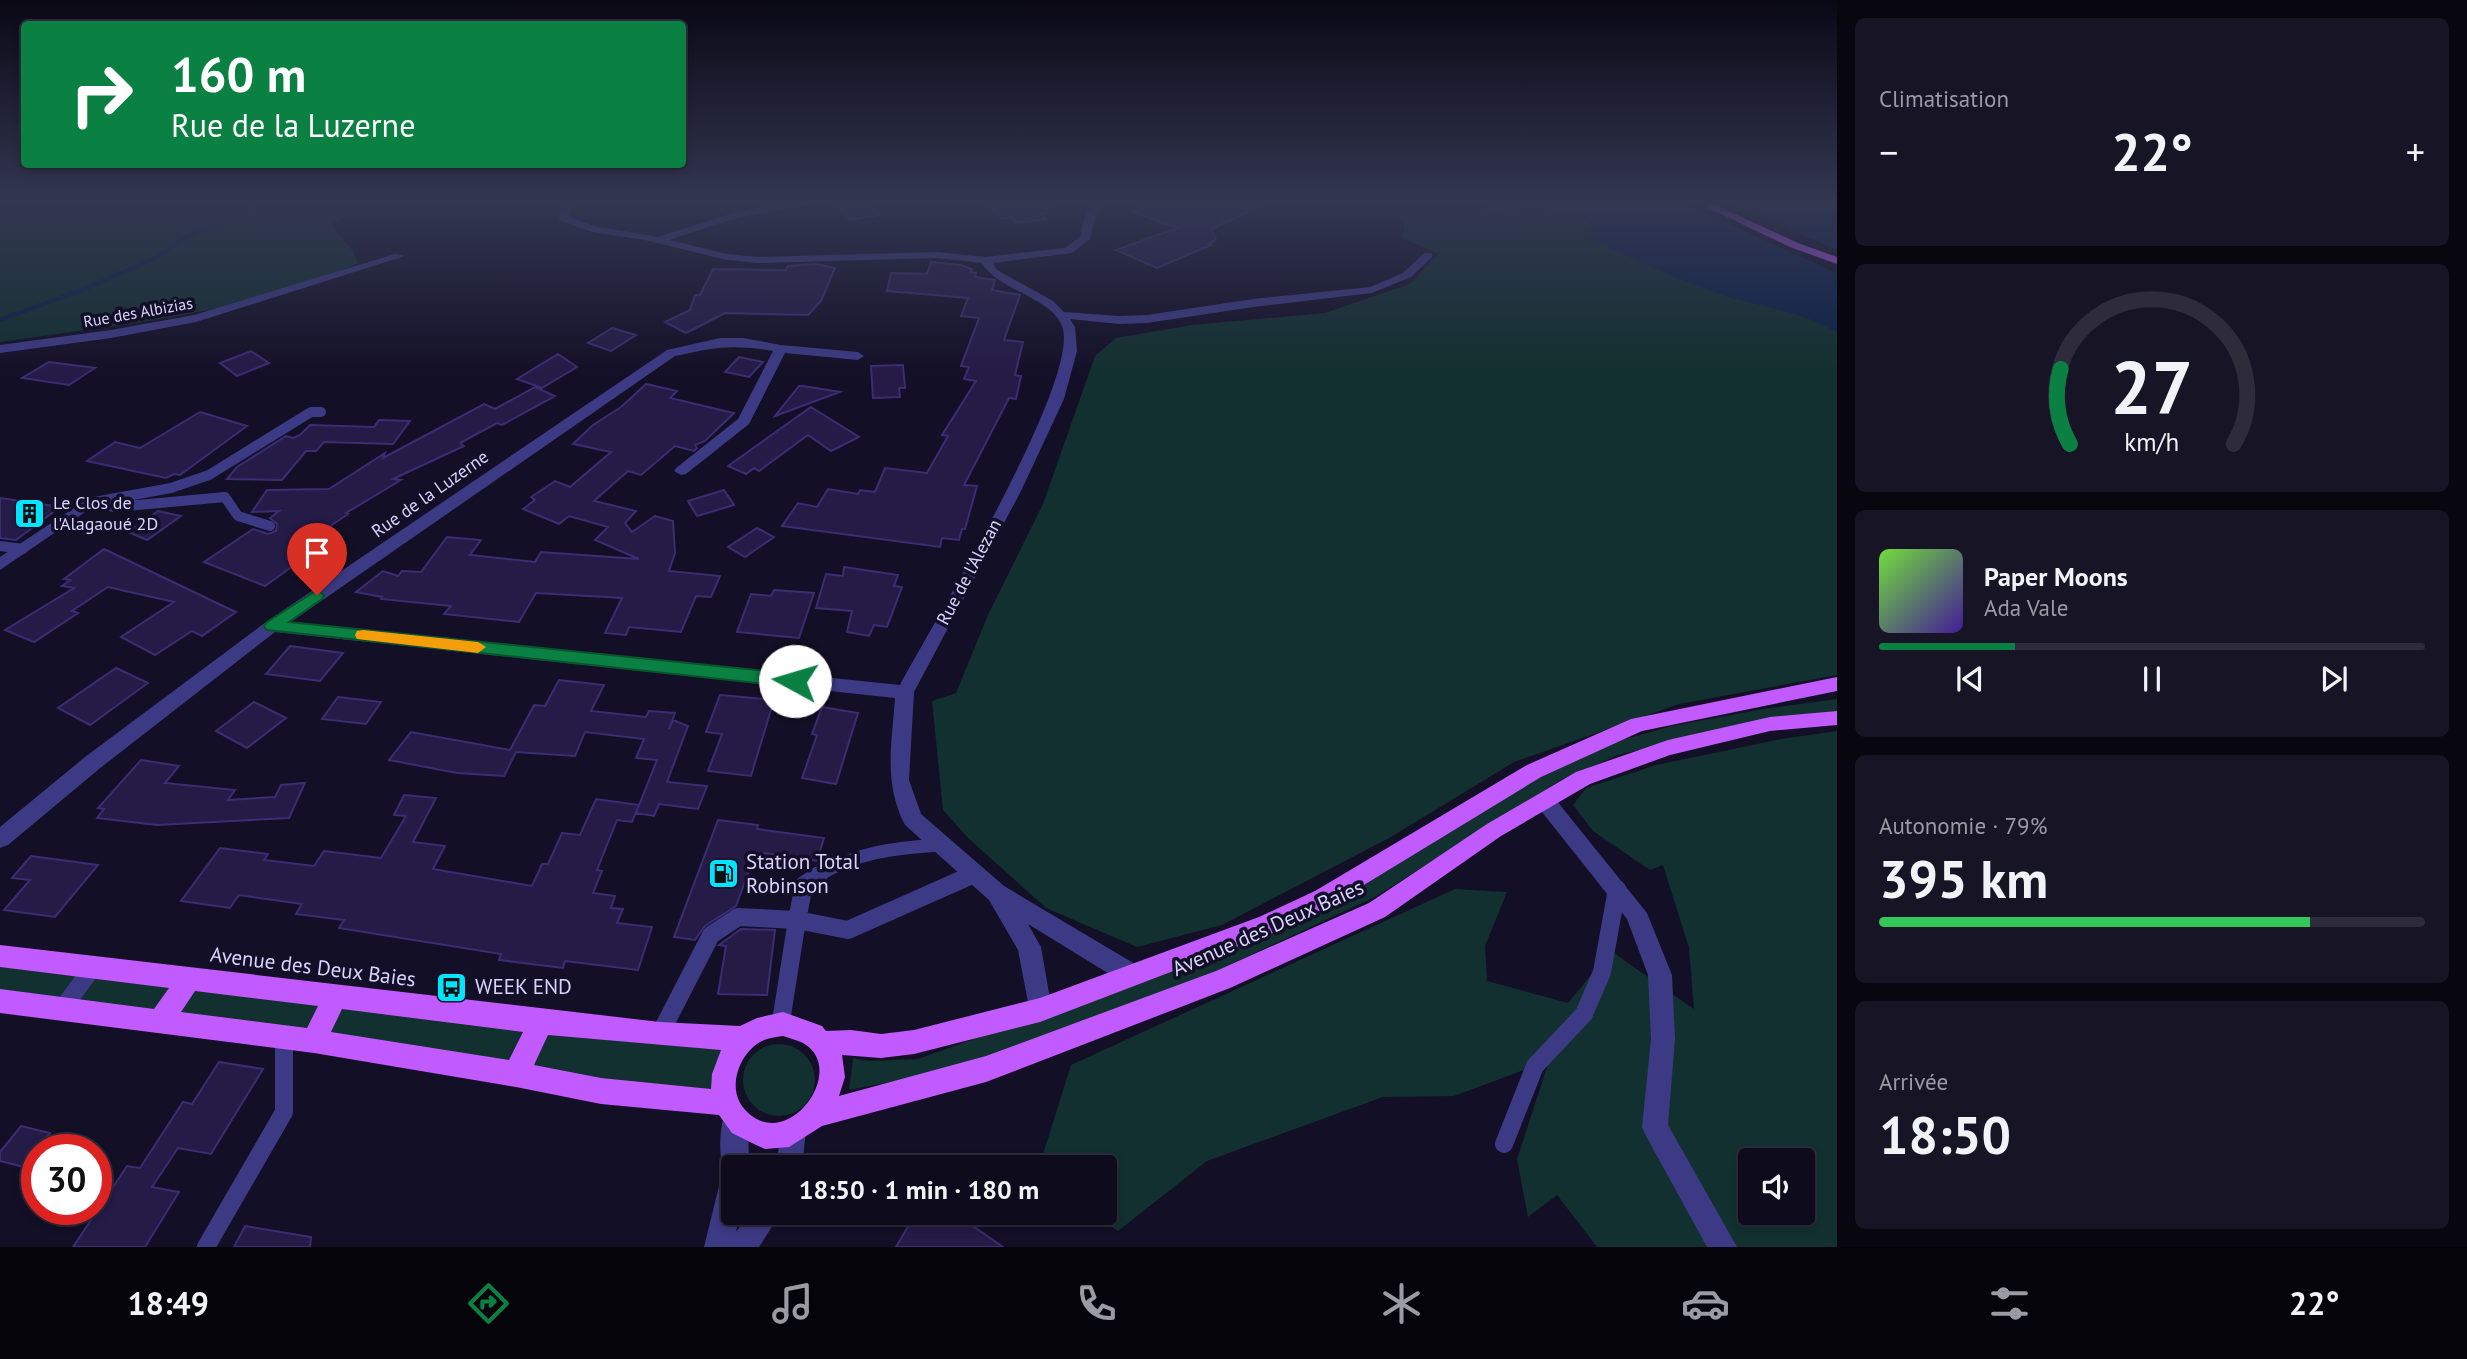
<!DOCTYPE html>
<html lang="fr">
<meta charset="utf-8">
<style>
:root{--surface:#0e0b1c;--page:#171425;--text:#f1f3f6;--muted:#9b9ba3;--line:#2e2b3b;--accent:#0b8043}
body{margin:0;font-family:"PT Sans",sans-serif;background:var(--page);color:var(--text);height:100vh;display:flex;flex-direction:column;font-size:26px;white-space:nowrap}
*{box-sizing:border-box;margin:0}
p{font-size:23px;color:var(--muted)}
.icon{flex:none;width:38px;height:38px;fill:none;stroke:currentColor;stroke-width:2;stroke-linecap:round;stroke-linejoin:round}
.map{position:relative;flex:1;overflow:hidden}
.details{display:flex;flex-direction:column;gap:18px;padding:18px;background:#08060f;width:630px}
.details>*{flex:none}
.top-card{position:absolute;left:21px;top:21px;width:665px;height:147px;border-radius:7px;box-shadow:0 4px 10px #0003,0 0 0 2px var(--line);background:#0b8043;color:#fff;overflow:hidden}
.buttons{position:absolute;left:1738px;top:1148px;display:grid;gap:14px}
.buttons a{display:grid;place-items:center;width:77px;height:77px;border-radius:7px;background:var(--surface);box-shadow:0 4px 10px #0003,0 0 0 2px var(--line);font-size:35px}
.speed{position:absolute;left:21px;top:1134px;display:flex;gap:14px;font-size:35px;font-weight:700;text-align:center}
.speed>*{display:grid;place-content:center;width:91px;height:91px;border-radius:50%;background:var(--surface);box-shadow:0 4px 10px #0003,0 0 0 2px var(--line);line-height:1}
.speed .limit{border:10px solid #d22;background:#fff;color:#111}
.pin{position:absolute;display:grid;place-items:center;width:60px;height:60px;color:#fff;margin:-72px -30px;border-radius:50% 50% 50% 0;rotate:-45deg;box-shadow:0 0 7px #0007}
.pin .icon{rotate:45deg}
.me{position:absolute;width:77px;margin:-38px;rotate:276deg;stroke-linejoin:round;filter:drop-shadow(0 0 5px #0008)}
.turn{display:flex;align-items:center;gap:24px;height:147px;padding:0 35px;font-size:32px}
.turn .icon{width:91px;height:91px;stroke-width:2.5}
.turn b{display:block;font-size:49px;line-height:60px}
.big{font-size:52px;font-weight:700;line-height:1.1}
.details .widget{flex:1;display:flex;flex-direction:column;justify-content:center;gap:10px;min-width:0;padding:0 24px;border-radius:10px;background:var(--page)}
.details .dial{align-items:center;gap:0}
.dial svg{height:182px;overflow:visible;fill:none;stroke:var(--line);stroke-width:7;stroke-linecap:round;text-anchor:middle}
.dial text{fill:var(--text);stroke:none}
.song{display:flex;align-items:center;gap:21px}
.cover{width:84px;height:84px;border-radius:10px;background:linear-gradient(135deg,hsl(100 70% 55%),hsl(260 70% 35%))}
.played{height:7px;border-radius:4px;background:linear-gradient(90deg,var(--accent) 25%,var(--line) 25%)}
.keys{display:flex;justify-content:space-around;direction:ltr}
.heat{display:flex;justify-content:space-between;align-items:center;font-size:38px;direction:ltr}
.charge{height:10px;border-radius:5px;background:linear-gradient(90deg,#34c759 79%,var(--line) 0)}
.trip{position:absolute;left:721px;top:1155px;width:396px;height:70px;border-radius:7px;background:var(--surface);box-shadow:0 4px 10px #0003,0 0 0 2px var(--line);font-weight:700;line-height:70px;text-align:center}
.tabs{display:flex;height:112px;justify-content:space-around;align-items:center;background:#06040b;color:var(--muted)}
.tabs .icon{width:49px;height:49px}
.tabs .current{color:var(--accent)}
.tabs b{font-size:32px;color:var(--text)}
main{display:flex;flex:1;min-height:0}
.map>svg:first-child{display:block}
.green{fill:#12302f;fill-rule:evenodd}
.water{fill:#0c2248}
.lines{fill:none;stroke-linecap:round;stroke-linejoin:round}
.stream{stroke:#0c2248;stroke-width:4.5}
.building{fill:#241b47;stroke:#3b2d73;stroke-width:2}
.service-far2{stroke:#3d3a85;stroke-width:10}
.service-far1{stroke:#3d3a85;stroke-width:13}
.service{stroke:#3d3a85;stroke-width:18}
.minor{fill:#3d3a85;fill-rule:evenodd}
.tertiary{fill:#3d3a85;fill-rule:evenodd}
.primary{fill:#c25bff;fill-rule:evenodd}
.route{fill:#0b8043;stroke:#07532c;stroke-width:2}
.slow{fill:#f59e0b}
.labels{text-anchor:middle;stroke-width:7;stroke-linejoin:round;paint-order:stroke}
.far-street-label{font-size:16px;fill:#d9d4ff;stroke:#130f26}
.street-label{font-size:18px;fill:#d9d4ff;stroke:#130f26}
.poi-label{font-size:18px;fill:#d9d4ff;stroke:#130f26;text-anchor:start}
.near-poi-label{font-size:21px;fill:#d9d4ff;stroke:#130f26;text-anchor:start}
.near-street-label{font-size:21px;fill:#d9d4ff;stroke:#130f26}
</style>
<main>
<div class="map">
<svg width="1837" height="1247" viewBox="0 0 1837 1247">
<rect width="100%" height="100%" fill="#130f26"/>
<!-- green -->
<path class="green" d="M0,201H369L364,209L331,224L352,250L358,263C246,314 121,324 0,342Z
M1351,201H1511L1491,215L1525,207L1561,211L1592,224L1729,297L1810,317L1837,332V675L1679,704L1514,762L1391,837L1222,925L1137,947L1046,908L968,838L943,810L932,701L956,693L988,615L1043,504L1095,356L1116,338L1192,325L1325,313L1410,284L1438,254L1403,238L1405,221L1377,208Z
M1837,699V711L1757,722L1618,755L1561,780L1373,898L1199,979L946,1071L849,1090L853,1058L869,1061L918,1059L1193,961L1537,775L1604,745L1672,726L1763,709Z
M1837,731V1247H1597L1557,1195L1528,1217L1517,1159L1551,1055L1535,1066L1454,1096L1383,1097L1207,1161L1118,1231L1093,1213H1104V1167H1039L1071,1065L1455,889L1507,892L1485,946L1487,981L1568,1003L1611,951L1694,1009L1689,948L1663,865L1650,870L1593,831L1573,805L1586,788L1656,765L1781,739ZM1750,1160H1802V1213H1750Z
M0,958L745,1039L726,1103L0,1001Z
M743 1080a36 36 0 1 1 72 0a36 36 0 1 1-72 0Z"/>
<!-- water -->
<path class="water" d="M1511,201H1677L1837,273V332C1800,311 1770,309 1730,297C1683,283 1636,260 1591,239L1592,224C1571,215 1551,208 1528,207C1511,207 1498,217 1480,212Z
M1726,201H1837V250Z"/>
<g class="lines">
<!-- stream -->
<path class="stream" d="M0,320L87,288L153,259L186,237L249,211L257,201"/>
</g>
<!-- building -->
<path class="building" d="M864,201L879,215L850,220L835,204Z
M984,201H1051L1052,212L1041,213L1046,219L1017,223L1012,217L1002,219Z
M1156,201H1270L1212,229L1216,240L1208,244L1211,245L1157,268L1116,250L1177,228L1133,212Z
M931,262L961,265L972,269L971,272L976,273L975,277L995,280L992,290L1020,295L1004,340L1023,342L1015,375L1021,376L1016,399L1009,398L964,485L977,486L965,529H962L959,540L942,538L940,547L782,526L798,503L817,507L828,489L858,494L860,490L875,492L885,468L927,473L948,436L942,435L976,381L964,379L969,367L961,366L979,318L961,316L968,298L887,291L891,273L927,274Z
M816,264L835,268L821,301L808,315L725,313L686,333L665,322L690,310L695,295H700L713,269L786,270L788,266Z
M612,328L636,335L611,351L588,343Z
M251,351L269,363L237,376L220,363Z
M558,354L577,367L542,388L517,379Z
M739,357L763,362L749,377L725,372Z
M49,362L95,368L69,385L22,378Z
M903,365L905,388H899L900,397L873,398L871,366Z
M646,384L677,391L670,398L734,413L705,441L695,445L697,448L694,451L675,446L641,475L628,471L594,501L636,511L625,523L632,532L655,516L673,521L675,553L669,571L720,576L711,597L696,596L681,632L629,627L626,635L605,633L622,598L536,593L519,622L444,614L451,606L381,599L382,597L356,592L383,571L398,576L402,571L421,572L447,537L481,540L470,555L535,562L541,552L639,559L595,540L608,527L569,516L559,524L523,509L535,500L531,497L555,481L570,487L611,452L573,444L593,425L621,407Z
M799,386H803L840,392L775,416Z
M535,387L555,396L502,425L497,423L460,443L464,446L393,479L401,480L346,513L348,514L310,540L323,544L265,586L204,562L253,529L268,534L276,531L277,524L270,518L279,511L252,512L267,490L329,489L385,453L383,458L484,404L495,409Z
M811,407L859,437L831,451L808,435L759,471L754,468L746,474L728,466Z
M200,412L247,426L180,475L174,474L166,478L87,461L115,442L140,448Z
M379,420L410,421L393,444L324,442L316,451H306L282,480L227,479L237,467L286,436L293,438L300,435L310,425L374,427Z
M724,490L734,505L697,516L688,501Z
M0,498L60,507L16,540L0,538Z
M158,511L181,516L147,540L128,532Z
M757,528L774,537L745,557L728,547Z
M104,549L221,605L236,612L202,636L192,631L155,655L121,637L174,602L108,587L72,611L78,613L34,642L5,630L74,588L62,586L70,580L64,579Z
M844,567L898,575L894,586L902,587L887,627L874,625L869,636L847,632L852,611L816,608L826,574L843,576Z
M774,590L814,593L799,638L737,632L751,594L771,596Z
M290,646L343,653L320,681L266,674Z
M116,668L148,683L90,725L58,708Z
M559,680L604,685L591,711L646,717L649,711L675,713L669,729L673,720L688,726L667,782L707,786L698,809L659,804L654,816L636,813L657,760L636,758L644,739L585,732L575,756L516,752L504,776L457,773L389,760L411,732L510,750L534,705L545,706Z
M720,695L774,700L751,776L708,771L722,734L706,732Z
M338,697L381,702L366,724L322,719Z
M254,702L286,718L247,748L216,731Z
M822,707L858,713L836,784L802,778L817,735L812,734Z
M141,760L179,766L165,783L235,790L228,800L275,797L281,785L305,783L289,818L157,825L97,818L104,809L98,808Z
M404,795L436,798L413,842L445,846L433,869L532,886L542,864H548L562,833L580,835L596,799L639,805L632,822L617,820L597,870L602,871L593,893L615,896L611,908L623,909L617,923L652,927L638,970L565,961L563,968L499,960L501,954L339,928L344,920L296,914L302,904L239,895L230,908L181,901L220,848L268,854L264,860L314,866L324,851L381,858L406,816L394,815Z
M718,820L758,825L757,829L824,838L817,861L756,852L736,906L705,926L695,940L674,937Z
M31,856L98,865L55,917L4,910L30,880L12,878Z
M741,929L775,930L767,995L718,994L726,946L719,945Z
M219,1062L263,1069L211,1154L178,1148L152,1187L179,1192L145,1247H73L127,1166L140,1168L183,1102L192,1104Z
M21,1126L50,1133L24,1167L0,1161V1152Z
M916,1213H954L1003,1247H896Z
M245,1226L311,1237L310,1247H234Z"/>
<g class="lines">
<!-- service-far2 -->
<path class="service-far2" d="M89,503L171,488L209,475L311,412H321
M96,504L116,507L225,497L238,516L270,526
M0,546L23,549"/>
<!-- service-far1 -->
<path class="service-far1" d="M816,877C855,852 895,848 940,845
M968,877L975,874"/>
<!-- service -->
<path class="service" d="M819,875L804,885L797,920L848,930L972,875
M62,1009L93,967
M660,1034L711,935L738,917L797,920L782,1015L783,1024
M1504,1144L1535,1066L1584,1014L1602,972L1617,889
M206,1247L284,1112V1039"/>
<!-- minor -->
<path class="minor" d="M562,201H572L569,217L594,226L658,237L733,213L795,201H817L812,204L733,219L669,240L727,254L758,257L936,252L986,257L1065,248L1081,236C1082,221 1086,210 1098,201H1109L1095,216L1090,239L1072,253L993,263L997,270L1053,301L1064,312L1119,316L1147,315L1253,299L1370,287L1403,273L1424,253H1432V257L1411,277L1372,293L1253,307L1147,323L1119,324L1070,319L1075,327L1077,351L1064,399L1021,491L914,692L909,780L921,814L1004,886L1140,967L1144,975L1140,983L1132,986L1124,983L1028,924L1041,947L1052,1010L1049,1018L1040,1022L1031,1018L1018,950L989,900L905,825C883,782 892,744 895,698L275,632L99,769L8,845L0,848V827L85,757L266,622L667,350L720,338H743L781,345L858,352L864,356L858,360L785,353L749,424L686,474L681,475L674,471L676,468L738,419L773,351C733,344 715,347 675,356L291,622L900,685C933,624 1077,385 1063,329C1055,298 998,291 982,263L936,258L758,263L727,260L645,240L592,232L559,220Z
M395,254L405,256L196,322L111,338L0,353V345L111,330L194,315Z
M89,498L94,500L97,503L94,506L0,570V557Z"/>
<!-- tertiary -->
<path class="tertiary" d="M1545,793L1552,795L1647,913L1672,975L1675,1039L1668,1125L1737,1247H1707L1646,1136L1642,1127L1651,1039L1648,975L1627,919L1538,807L1535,801L1538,795Z
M735,1106L744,1110L748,1119L749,1167H733V1213H740L736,1232L750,1213H781L759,1247H704L719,1186L725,1176C718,1158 719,1127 726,1110Z
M793,1118L802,1122L806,1131L802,1167H775L784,1122Z"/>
<!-- primary -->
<path class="primary" d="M1694,201H1707L1798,243L1837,257V264L1790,247Z
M1837,677V691L1642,731L1541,777L1331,905L1275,932L1040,1022L914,1054L881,1058L842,1055L845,1077L839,1096L986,1056L1216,971L1369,903L1487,824L1576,772L1668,740L1770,717L1837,711V725L1770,731L1670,755L1590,784L1501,836L1385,917L1230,988L986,1082L822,1126L789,1147L765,1149L756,1145L732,1133L719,1115L601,1104L516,1087L314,1053L0,1013V989L154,1009L169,988L0,967V945L660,1022L740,1026L757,1018L783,1012L822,1026L826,1031L851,1030L881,1034L914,1030L1040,998L1259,917L1315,891L1527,765L1631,719ZM195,991L318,1006L307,1028L181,1012ZM342,1009L523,1032L509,1060L331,1032ZM548,1035L721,1050L712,1074L711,1089L601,1078L534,1065ZM783,1036C789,1038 797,1040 803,1043C851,1070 783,1160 742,1106C727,1085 741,1051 762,1041C768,1038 776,1037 783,1036Z"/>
</g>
<!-- sky -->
<linearGradient id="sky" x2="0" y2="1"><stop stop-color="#0a0815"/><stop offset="0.54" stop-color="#333752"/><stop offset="1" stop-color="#333752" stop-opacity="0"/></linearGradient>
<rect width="1837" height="375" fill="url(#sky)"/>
<!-- route -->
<path class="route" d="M317,590L324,595L322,599L289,622L795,674L803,681L795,687L267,630L264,626L267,622Z"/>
<!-- slow -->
<path class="slow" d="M363,630L478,642L486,647L478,653L357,639L355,635L357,631Z"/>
<!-- icons -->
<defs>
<symbol id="building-square" viewBox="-11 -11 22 22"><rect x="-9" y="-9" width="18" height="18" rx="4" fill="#00e5ff" stroke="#130f26"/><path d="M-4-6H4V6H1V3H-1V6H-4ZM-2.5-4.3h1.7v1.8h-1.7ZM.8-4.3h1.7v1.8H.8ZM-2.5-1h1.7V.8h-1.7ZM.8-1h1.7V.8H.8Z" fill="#111"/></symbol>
<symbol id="fuel-square" viewBox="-11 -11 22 22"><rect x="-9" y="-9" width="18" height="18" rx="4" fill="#00e5ff" stroke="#130f26"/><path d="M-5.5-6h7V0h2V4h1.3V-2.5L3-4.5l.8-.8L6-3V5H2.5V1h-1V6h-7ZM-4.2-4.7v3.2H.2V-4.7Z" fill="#111"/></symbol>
<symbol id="bus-square" viewBox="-11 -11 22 22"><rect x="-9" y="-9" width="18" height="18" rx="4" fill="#00e5ff" stroke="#130f26"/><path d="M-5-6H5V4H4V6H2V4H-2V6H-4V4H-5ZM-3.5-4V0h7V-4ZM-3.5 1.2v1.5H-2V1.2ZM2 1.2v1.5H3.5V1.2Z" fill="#111"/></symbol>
</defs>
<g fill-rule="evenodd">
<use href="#building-square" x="12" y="496" width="35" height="35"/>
<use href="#fuel-square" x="706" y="856" width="35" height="35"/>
<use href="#bus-square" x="434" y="970" width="35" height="35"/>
</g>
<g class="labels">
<!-- far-street labels -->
<g class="far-street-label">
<text transform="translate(138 312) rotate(-10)" y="6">Rue des Albizias</text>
</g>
<!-- street labels -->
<g class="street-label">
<text transform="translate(430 494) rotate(-35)" y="6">Rue de la Luzerne</text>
<text transform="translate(969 572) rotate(-62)" y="6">Rue de l'Alezan</text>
</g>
<!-- poi labels -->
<g class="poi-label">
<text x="53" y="509">Le Clos de<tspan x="53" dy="21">l'Alagaoué 2D</tspan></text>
</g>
<!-- near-poi labels -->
<g class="near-poi-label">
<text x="746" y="869">Station Total<tspan x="746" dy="24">Robinson</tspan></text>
<text x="475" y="994">WEEK END</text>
</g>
<!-- near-street labels -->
<g class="near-street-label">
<text transform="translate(1268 928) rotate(-24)" y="7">Avenue des Deux Baies</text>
<text transform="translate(313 967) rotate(7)" y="7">Avenue des Deux Baies</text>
</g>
</g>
</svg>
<div class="buttons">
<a><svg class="icon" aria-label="sound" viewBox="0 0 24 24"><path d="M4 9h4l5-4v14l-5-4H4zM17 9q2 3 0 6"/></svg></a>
</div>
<div class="speed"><div class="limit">30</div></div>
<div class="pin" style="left:317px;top:595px;background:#d93025"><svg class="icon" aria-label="arrive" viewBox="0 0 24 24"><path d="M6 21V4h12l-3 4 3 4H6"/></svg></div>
<svg class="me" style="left:795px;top:681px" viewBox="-20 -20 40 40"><circle r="19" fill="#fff"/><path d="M0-13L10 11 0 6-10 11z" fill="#0b8043"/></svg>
<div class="trip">18:50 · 1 min · 180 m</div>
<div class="top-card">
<div class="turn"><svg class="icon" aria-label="right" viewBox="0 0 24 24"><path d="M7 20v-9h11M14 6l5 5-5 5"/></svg><div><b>160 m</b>Rue de la Luzerne</div></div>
</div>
</div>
<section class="details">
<div class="widget"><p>Climatisation</p>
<div class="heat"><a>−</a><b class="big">22°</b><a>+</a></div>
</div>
<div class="widget dial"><svg viewBox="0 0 100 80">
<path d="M14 69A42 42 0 1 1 86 69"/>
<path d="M14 69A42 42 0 0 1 10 36" stroke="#0b8043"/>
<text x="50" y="56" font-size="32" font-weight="700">27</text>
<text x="50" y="72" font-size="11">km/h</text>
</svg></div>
<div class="widget">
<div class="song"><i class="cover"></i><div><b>Paper Moons</b><p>Ada Vale</p></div></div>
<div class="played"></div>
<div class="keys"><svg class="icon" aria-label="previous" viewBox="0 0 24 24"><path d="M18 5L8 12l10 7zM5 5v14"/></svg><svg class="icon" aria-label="pause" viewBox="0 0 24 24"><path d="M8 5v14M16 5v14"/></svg><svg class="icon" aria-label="next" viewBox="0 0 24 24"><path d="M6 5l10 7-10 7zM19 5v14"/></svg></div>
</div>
<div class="widget"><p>Autonomie · 79%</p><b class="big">395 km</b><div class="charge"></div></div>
<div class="widget"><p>Arrivée</p><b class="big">18:50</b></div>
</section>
</main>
<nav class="tabs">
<b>18:49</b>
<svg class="icon current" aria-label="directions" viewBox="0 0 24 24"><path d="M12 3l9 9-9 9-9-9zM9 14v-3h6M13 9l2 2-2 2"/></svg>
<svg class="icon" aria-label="music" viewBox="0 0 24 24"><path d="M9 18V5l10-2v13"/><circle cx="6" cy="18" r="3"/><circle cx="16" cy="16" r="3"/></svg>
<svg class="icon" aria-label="phone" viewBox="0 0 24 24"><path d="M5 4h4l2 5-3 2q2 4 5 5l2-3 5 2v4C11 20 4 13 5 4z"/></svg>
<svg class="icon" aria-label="climate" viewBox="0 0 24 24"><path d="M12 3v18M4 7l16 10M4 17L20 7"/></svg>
<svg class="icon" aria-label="car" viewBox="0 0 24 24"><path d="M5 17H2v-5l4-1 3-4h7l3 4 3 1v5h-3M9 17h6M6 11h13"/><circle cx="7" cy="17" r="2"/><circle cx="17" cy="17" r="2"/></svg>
<svg class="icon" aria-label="filters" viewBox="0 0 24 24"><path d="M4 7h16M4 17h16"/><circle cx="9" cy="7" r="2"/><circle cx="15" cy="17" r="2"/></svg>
<b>22°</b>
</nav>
